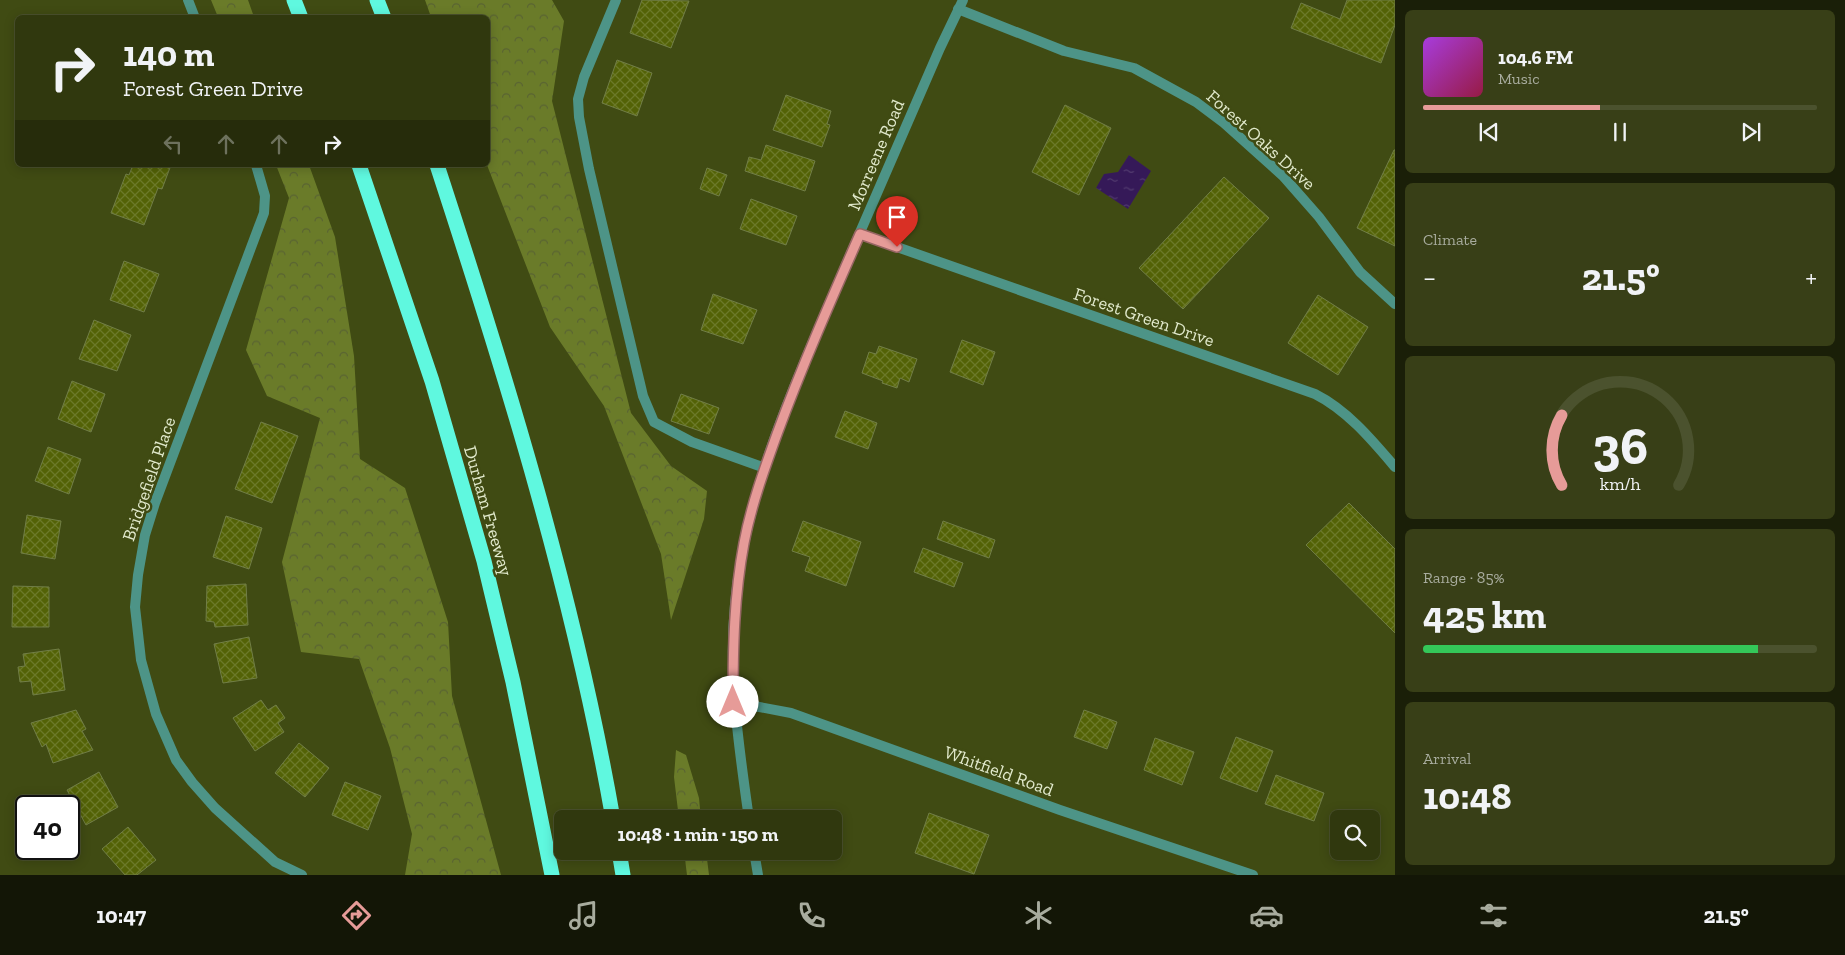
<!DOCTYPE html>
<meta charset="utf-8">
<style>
:root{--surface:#30380e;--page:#383f17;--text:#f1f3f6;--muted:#a8ac9e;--line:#4b522e;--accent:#e69b98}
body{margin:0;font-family:"Zilla Slab",serif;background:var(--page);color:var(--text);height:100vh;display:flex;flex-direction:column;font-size:19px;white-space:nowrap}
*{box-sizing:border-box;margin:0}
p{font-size:16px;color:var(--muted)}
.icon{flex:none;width:28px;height:28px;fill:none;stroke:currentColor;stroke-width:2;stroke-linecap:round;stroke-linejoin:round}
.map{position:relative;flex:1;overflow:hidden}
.side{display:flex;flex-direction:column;gap:10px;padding:10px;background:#1a1f08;width:450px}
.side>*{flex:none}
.hud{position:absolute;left:15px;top:15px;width:475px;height:152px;border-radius:8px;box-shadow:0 2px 12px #0003,0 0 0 1px var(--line);background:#30380e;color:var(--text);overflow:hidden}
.tools{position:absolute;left:1330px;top:810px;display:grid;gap:10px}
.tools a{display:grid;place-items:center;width:50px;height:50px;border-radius:8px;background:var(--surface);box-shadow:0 2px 12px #0003,0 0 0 1px var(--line);font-size:25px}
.speed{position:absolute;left:15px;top:795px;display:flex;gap:10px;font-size:25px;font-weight:700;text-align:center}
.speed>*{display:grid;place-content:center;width:65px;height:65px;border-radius:50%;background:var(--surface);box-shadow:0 2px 12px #0003,0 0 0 1px var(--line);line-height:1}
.speed .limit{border:2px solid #111;border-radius:8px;background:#fff;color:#111}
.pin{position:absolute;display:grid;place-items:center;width:42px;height:42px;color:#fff;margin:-51px -21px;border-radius:50% 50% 50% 0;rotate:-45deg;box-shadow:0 0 5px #0007}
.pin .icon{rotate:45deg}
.me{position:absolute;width:55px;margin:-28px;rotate:0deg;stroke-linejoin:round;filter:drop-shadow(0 0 4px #0008)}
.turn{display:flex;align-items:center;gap:18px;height:105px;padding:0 25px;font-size:22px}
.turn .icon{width:65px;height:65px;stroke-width:2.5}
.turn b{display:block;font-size:35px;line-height:42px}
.lanes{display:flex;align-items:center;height:48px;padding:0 25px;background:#0003;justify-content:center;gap:25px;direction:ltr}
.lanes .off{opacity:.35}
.big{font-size:38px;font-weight:700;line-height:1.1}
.side .card{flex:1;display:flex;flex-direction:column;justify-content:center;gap:8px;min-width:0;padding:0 18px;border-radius:8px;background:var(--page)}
.side .dial{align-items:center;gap:0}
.dial svg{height:130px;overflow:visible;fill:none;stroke:var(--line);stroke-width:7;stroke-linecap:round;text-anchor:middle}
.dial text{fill:var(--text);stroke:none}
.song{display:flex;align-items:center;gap:15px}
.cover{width:60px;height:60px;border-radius:8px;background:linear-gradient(135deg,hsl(280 70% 55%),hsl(340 70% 35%))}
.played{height:5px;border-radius:2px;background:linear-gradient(90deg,var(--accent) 45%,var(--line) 45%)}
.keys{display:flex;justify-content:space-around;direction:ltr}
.heat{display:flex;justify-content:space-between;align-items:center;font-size:28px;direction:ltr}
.charge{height:8px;border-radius:4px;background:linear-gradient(90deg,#34c759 85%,var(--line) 0)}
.trip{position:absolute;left:554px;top:810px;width:288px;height:50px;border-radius:8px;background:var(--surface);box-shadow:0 2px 12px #0003,0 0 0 1px var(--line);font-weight:700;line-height:50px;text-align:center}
.tabs{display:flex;height:80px;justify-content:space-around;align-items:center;background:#131606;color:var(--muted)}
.tabs .icon{width:35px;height:35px}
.tabs .active{color:var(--accent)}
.tabs b{font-size:22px;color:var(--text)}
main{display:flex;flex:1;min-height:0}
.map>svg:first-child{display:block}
.forest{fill:url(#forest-crowns)}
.water{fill:url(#water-ripples)}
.building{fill:url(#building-cross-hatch);stroke:#717e47}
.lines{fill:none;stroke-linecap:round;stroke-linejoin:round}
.minor{stroke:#4d9487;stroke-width:10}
.tertiary{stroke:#4d9487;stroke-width:10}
.motorway{stroke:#5ff8df;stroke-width:15}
.route-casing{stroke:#966563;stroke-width:12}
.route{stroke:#e69b98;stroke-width:9}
.labels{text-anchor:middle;stroke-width:5;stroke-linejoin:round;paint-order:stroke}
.street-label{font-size:18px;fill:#e2eacd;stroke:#404b13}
</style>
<main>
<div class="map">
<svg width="1395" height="875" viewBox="0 0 1395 875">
<defs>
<pattern id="forest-crowns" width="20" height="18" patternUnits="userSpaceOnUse" patternTransform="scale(1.25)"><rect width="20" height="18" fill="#6a7b29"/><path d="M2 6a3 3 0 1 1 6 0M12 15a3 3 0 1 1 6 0" fill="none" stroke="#596332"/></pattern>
<pattern id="water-ripples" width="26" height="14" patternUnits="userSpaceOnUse" patternTransform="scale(1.25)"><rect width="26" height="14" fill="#351958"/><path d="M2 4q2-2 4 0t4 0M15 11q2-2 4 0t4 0" fill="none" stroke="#523b6f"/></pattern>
<pattern id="building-cross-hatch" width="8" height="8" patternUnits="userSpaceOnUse" patternTransform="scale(1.25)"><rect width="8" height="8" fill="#536206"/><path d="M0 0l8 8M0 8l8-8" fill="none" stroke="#6b7929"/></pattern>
</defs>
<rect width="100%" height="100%" fill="#404b13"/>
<!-- forest -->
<path class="forest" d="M211,0H248L254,17H218Z
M425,0H552L564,21L552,101L631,413L671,466L707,491L704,519L671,620L661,554L604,406L550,327L487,165L488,18L431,17Z
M276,165H309L335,237L354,356L360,459L405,488L448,622L452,696L501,875H405L412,834L390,748L359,659L301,652L282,562L320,418L267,396L246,350L289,198Z
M676,750L686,755L699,798L701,819H679L674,777Z
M684,851H706L709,875H687Z"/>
<!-- water -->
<path class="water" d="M1129,155L1151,171L1128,209L1096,188L1104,174L1118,172Z"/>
<!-- building -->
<path class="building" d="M642,0L689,1L671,48L630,33Z
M1347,0H1395V25L1381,63L1291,28L1301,3L1340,19Z
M617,60L652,73L637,116L602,103Z
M786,95L831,111L827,124L830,125L822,147L773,130Z
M1065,105L1111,128L1079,195L1032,172Z
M766,145L815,161L805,191L745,171L749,157L761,160Z
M1394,150H1395V246L1357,228Z
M133,165H171L162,189L158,188L144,225L111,213L126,174L129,175Z
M707,168L727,175L719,196L700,189Z
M1224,177L1269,218L1183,309L1139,268Z
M751,199L797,216L786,245L740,229Z
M124,261L159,274L144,312L110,300Z
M713,294L757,310L743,344L701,330Z
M1318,295L1368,327L1338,375L1288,343Z
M94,320L131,335L117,371L79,359Z
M962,340L995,352L983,385L950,372Z
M879,346L917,359L909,382L900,378L897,388L882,383L883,381L862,373L869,352L876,354Z
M72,381L105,394L91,432L58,419Z
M681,394L719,408L709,434L671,421Z
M845,411L877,423L868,449L835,437Z
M261,422L298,436L272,503L235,489Z
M48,447L81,459L69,494L35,481Z
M1349,503L1395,549V633L1306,545Z
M27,515L61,521L55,559L21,553Z
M226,516L262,528L249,569L213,557Z
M803,521L861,542L846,586L805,571L810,557L792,551Z
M943,521L995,540L989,558L937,539Z
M923,548L963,563L954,587L914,572Z
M246,584L248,625L215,627L214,622L206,621L207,586Z
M13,586L49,587V627H12Z
M249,637L257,678L223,683L214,644Z
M59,649L65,690L33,695L31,681L20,682L18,667L25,666L23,654Z
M261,700L268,710L276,705L285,718L278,723L284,732L255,751L233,718Z
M76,710L86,729L82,731L93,750L53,763L46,744L42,747L31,723Z
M1084,710L1117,722L1107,749L1074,737Z
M1236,737L1273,751L1257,792L1220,778Z
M1155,738L1194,752L1182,785L1144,770Z
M299,743L329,768L305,797L275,773Z
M99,772L118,807L86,825L67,790Z
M1276,775L1324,793L1314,821L1265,804Z
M345,782L381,796L368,830L332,815Z
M929,813L989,835L974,874L915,853Z
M128,827L156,860L137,875H125L102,849Z"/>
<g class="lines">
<!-- minor -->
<path class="minor" d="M188,0L195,18
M616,0L584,77L578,99L579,117L589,169L643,396L654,422L692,442L765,468
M958,9L1064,51L1134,68L1196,102L1224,123L1283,176L1319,217L1360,272L1395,304
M256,165L265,196L264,213L155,503L145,535L138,575L135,607L141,660L156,714L176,760L192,782L215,808L275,862L302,875
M860,234L1315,394C1347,410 1372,440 1395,467
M733,702L791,713L1060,810L1253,875"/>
<!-- tertiary -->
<path class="tertiary" d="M749,819C739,747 728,677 735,604C745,493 794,385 838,283C872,205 906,126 940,48L963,0
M754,851L758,875"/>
<!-- motorway -->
<path class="motorway" d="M294,0L301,18
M377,0L384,18
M359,165L432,381L484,561L513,682L552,875
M437,165C507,379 574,596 613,819
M619,851L623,875"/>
</g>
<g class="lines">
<defs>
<path id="route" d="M733,702C733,648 734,596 744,543C751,506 764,470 777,434C802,366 831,300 860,234L897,247"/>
</defs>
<!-- route casing -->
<use href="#route" class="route-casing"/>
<!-- route -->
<use href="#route" class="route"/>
</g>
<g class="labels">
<!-- street labels -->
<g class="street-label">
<text transform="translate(1261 140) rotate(42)" y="6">Forest Oaks Drive</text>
<text transform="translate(876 155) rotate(-67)" y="6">Morreene Road</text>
<text transform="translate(1144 317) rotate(19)" y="6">Forest Green Drive</text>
<text transform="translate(149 479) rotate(-71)" y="6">Bridgefield Place</text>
<text transform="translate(488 511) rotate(74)" y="6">Durham Freeway</text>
<text transform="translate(999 771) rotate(20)" y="6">Whitfield Road</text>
</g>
</g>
</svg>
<div class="tools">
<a><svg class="icon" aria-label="search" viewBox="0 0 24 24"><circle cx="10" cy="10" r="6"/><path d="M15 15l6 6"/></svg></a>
</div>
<div class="speed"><div class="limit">40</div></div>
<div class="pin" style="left:897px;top:247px;background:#d93025"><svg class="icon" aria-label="arrive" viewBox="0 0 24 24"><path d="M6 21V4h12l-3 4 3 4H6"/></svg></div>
<svg class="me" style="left:733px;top:702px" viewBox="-20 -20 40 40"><circle r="19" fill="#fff"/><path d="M0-13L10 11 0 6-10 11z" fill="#e69b98"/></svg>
<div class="trip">10:48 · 1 min · 150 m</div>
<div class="hud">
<div class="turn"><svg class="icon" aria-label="right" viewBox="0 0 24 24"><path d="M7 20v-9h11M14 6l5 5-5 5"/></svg><div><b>140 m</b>Forest Green Drive</div></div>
<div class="lanes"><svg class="icon off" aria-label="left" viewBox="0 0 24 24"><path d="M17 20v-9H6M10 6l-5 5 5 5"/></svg><svg class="icon off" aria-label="ahead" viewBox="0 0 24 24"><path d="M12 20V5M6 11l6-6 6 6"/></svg><svg class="icon off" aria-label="ahead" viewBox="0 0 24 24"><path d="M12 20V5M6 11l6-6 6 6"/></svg><svg class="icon" aria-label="right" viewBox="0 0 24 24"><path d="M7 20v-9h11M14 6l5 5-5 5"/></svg></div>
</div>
</div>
<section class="side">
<div class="card">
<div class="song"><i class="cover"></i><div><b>104.6 FM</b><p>Music</p></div></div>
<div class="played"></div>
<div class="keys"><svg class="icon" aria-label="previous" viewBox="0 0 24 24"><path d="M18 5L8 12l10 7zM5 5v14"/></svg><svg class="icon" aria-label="pause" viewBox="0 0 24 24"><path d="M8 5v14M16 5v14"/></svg><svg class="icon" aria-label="next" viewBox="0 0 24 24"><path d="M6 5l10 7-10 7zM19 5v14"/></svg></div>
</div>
<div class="card"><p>Climate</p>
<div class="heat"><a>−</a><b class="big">21.5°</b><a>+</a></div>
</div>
<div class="card dial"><svg viewBox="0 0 100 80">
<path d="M14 69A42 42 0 1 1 86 69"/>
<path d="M14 69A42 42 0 0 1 14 26" stroke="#e69b98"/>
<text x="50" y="56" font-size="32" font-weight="700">36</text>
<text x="50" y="72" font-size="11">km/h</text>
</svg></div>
<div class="card"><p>Range · 85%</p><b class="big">425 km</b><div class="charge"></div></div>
<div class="card"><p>Arrival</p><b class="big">10:48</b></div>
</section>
</main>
<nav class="tabs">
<b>10:47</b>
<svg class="icon active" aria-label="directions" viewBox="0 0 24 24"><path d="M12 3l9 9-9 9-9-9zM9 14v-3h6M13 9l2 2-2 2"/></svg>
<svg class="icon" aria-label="music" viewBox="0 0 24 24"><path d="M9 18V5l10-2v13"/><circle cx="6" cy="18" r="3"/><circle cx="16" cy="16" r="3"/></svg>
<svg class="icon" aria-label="phone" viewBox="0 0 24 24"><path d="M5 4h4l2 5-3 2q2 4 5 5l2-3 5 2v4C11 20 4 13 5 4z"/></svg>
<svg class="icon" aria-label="climate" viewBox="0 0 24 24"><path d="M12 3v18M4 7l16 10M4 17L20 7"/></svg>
<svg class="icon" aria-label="car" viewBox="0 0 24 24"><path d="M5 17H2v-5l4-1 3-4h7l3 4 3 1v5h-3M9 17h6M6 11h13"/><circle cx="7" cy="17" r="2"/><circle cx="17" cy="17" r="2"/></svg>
<svg class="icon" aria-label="filters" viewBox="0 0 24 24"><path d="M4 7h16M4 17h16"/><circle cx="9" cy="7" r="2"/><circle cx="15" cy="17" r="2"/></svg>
<b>21.5°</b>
</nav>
